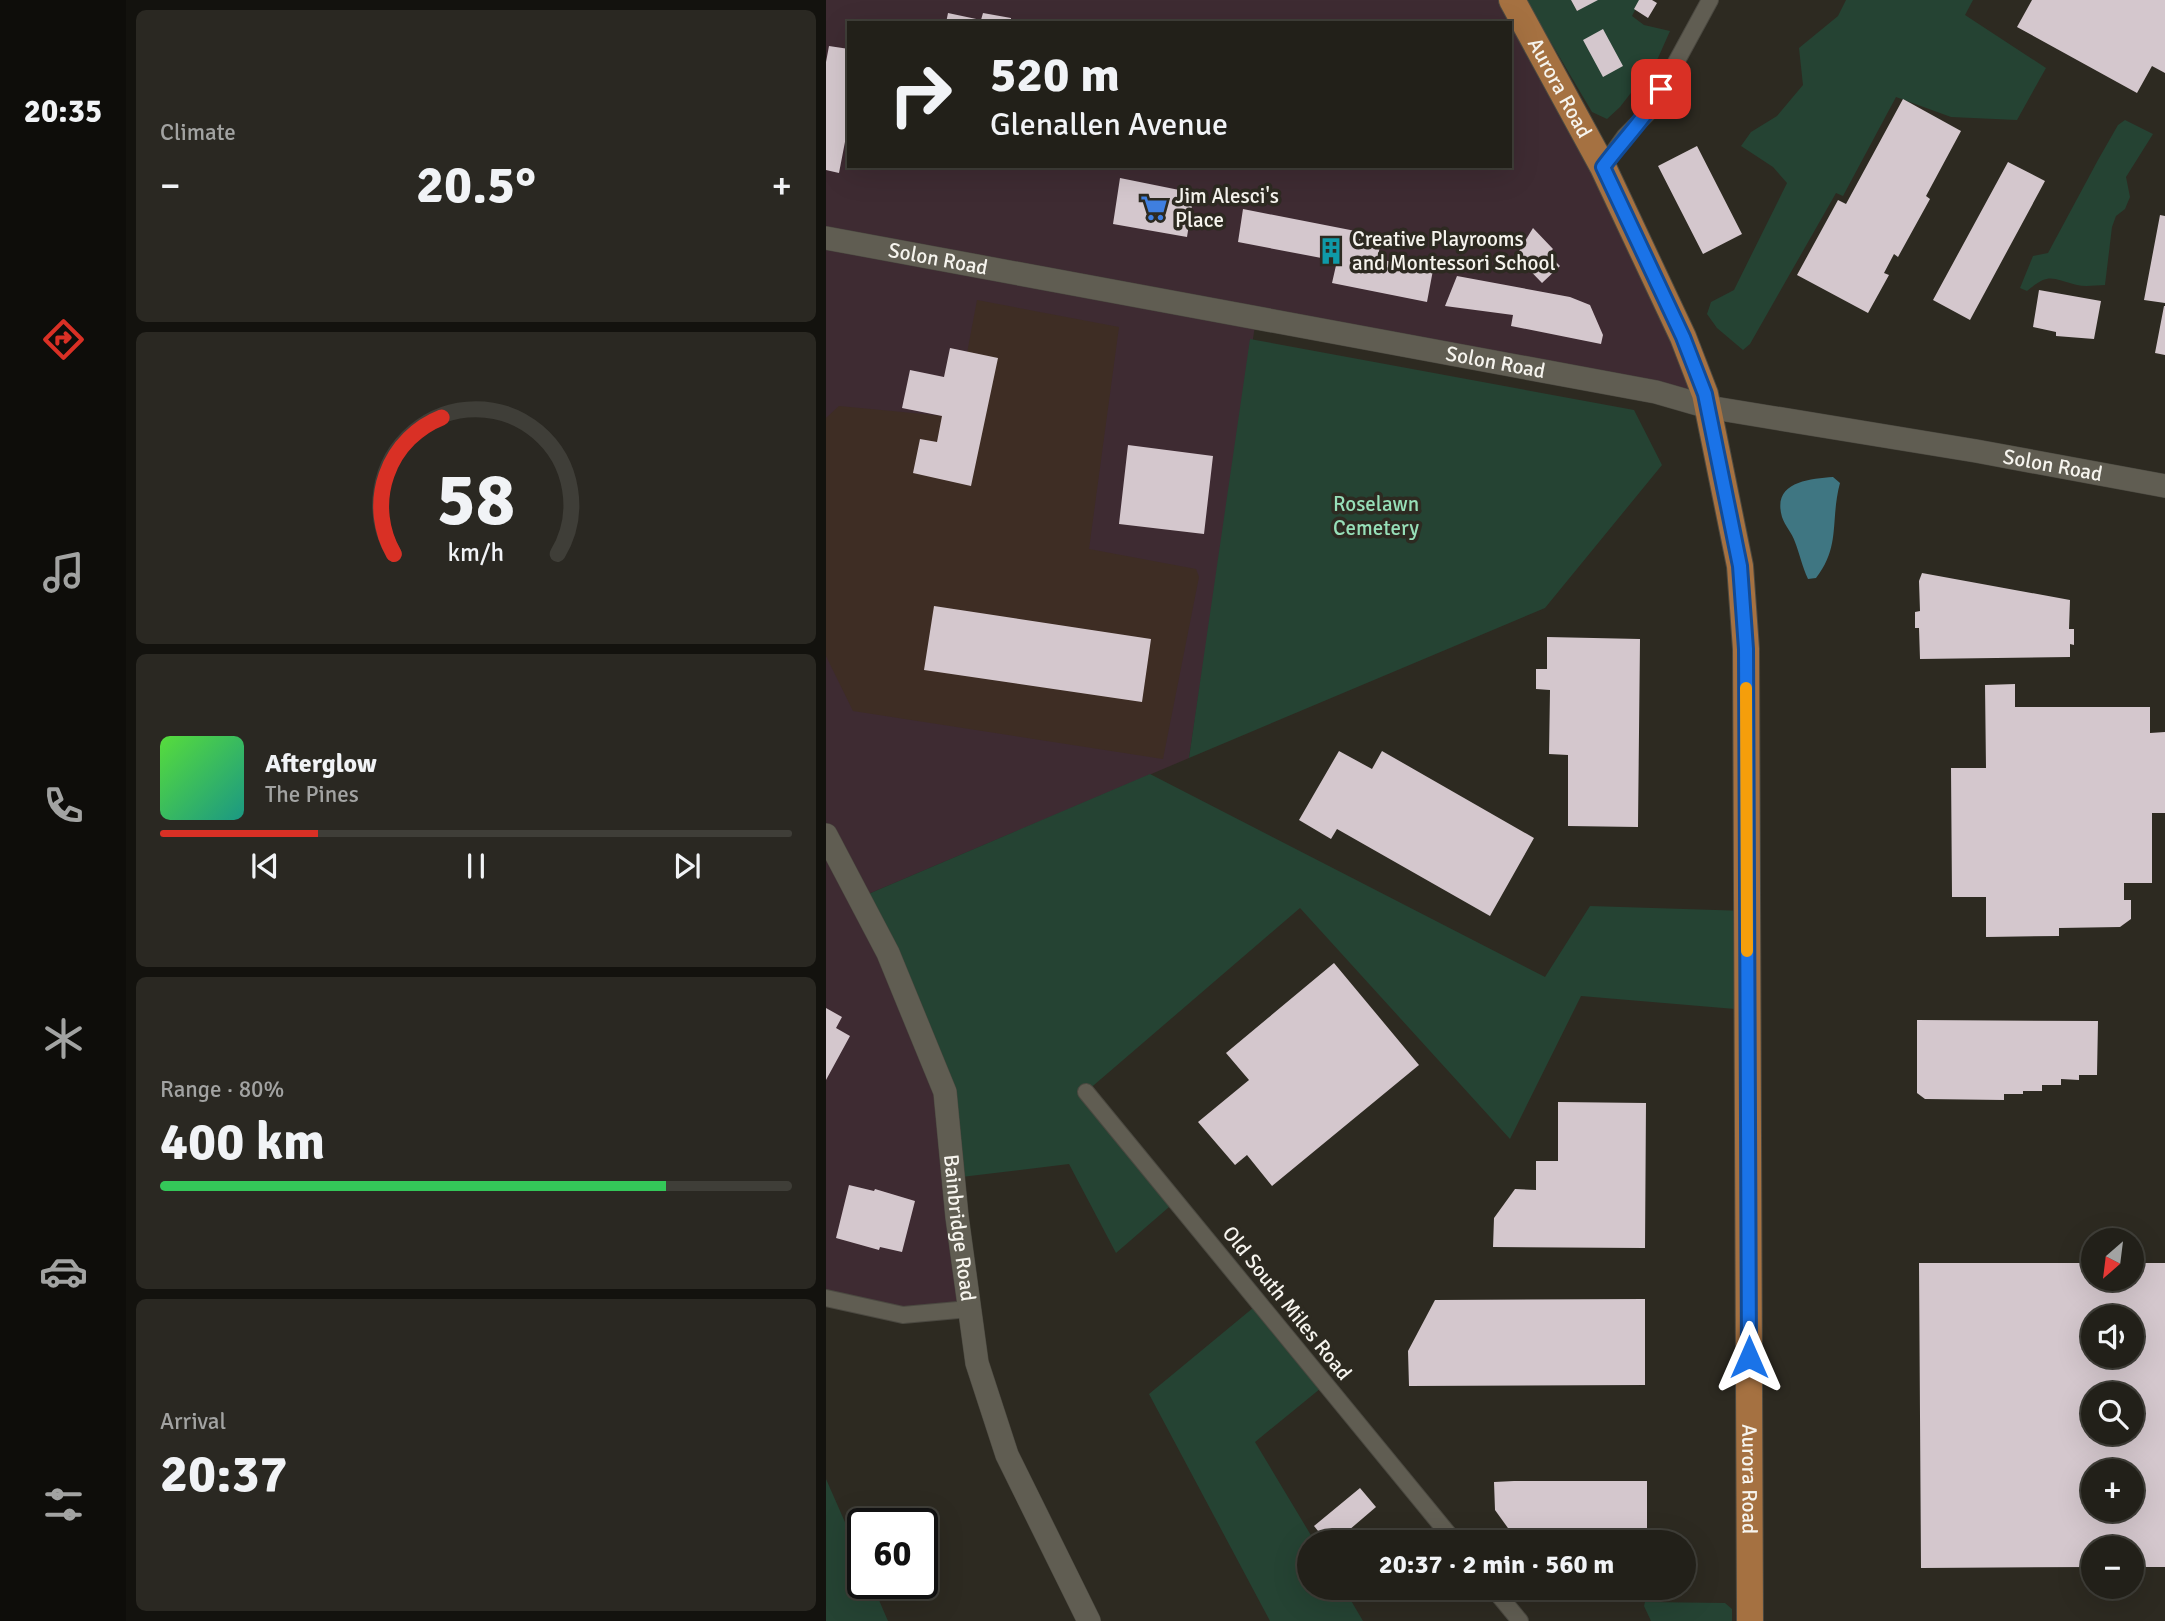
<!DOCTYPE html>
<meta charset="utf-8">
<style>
:root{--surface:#222019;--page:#2a2822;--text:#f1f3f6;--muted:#a2a3a2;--line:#3f3e38;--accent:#d93025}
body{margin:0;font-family:Signika,sans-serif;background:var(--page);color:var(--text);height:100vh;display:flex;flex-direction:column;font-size:26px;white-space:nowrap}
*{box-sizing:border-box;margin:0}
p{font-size:23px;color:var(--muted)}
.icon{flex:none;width:38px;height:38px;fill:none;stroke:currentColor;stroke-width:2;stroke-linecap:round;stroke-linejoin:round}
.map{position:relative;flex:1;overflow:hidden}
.sheet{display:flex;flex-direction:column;gap:10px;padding:10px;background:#13120e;width:700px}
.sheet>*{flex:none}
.top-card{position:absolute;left:21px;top:21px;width:665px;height:147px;border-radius:0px;box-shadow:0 7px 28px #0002,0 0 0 2px var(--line);background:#222019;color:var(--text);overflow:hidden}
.needle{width:46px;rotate:208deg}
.controls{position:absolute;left:1255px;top:1228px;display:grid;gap:14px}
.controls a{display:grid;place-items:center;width:63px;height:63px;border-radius:50%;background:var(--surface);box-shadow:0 7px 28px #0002,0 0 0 2px var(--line);font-size:35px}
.speed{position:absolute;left:21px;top:1508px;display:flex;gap:14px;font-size:35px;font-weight:700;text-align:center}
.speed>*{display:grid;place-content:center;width:91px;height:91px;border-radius:50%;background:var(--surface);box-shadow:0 7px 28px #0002,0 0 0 2px var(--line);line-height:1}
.speed .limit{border:4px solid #111;border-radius:10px;background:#fff;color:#111}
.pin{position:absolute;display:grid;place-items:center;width:60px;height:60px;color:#fff;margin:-30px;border-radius:14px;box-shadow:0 4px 10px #0006}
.me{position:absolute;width:77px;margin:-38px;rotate:0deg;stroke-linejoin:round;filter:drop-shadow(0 0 5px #0008)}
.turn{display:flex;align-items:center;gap:24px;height:147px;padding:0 28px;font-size:32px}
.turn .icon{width:91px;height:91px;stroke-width:2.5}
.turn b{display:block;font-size:49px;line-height:60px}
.big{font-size:52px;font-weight:700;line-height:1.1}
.sheet .tile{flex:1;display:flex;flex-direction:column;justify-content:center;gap:10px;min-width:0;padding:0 24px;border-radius:10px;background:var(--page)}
.sheet .dial{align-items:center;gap:0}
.dial svg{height:182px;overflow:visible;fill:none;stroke:var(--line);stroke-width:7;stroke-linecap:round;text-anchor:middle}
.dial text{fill:var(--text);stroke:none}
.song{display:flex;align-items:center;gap:21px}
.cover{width:84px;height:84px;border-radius:10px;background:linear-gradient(135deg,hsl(110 70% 55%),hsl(170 70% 35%))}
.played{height:7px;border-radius:4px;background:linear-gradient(90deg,var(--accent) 25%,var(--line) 25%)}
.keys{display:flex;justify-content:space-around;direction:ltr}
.heat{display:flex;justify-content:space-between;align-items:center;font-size:38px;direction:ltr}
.charge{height:10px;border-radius:5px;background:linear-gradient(90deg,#34c759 80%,var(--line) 0)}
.trip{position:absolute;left:471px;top:1530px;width:399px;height:70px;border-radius:35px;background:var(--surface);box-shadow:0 7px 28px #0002,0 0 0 2px var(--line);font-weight:700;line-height:70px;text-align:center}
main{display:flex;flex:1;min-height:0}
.dock{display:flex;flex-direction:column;width:126px;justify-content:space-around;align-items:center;background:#0e0d0a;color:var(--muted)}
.dock .icon{width:49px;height:49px}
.dock .selected{color:var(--accent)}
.dock b{font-size:32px;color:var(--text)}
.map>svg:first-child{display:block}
.commercial{fill:#3e2b32;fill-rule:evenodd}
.medical{fill:#3e2d24}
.green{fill:#254333}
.water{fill:#3f7682}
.building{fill:#d4c7cd;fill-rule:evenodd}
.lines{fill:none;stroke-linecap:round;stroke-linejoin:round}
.street-casing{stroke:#4b4941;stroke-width:18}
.secondary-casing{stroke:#4b4941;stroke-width:24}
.primary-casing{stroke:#4b4941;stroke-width:28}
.street{stroke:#605d52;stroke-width:16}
.secondary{stroke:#605d52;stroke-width:23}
.primary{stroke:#a57141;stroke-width:26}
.route-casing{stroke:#114b97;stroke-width:18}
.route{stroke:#1a73e8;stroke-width:12}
.slow{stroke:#f59e0b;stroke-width:12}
.labels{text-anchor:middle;stroke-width:7;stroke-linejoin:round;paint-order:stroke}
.street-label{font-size:21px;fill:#f6f4ee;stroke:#2d2a21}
.poi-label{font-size:21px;fill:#f6f4ee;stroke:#2d2a21;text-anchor:start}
.park-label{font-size:21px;fill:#97dfb8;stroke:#2d2a21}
</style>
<main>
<nav class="dock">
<b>20:35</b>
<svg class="icon selected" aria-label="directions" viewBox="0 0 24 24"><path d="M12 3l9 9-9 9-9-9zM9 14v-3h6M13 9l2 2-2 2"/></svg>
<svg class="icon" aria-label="music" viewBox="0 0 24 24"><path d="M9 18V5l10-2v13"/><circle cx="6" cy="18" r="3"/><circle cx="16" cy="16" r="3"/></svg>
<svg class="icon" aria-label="phone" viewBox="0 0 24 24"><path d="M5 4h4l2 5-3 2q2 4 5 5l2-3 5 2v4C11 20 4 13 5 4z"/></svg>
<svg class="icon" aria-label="climate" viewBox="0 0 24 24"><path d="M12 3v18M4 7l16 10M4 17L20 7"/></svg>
<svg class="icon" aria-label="car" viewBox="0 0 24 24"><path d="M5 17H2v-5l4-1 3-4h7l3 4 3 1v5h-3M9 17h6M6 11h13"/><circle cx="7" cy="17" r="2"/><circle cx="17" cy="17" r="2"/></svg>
<svg class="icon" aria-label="filters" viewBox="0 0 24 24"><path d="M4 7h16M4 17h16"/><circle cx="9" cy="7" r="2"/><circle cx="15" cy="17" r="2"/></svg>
</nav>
<section class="sheet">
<div class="tile"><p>Climate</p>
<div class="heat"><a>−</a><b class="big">20.5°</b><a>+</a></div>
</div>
<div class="tile dial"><svg viewBox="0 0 100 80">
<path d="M14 69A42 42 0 1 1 86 69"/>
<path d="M14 69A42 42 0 0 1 35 9" stroke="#d93025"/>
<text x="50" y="56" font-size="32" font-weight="700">58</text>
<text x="50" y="72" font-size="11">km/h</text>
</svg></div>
<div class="tile">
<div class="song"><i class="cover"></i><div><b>Afterglow</b><p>The Pines</p></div></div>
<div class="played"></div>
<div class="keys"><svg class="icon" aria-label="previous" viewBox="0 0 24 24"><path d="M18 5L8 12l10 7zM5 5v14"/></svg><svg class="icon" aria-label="pause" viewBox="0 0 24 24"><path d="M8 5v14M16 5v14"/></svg><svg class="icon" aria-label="next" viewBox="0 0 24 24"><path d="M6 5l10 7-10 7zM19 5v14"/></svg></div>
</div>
<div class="tile"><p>Range · 80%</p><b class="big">400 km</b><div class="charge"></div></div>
<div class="tile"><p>Arrival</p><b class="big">20:37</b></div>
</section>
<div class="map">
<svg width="1339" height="1621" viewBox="0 0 1339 1621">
<rect width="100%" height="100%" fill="#2d2a21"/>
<!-- commercial -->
<path class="commercial" d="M0,0H686L879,394L430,319L363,758L33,898L119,1092L143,1309L77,1315L0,1298ZM23,23H684V166H23Z"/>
<!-- medical -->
<path class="medical" d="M151,300L293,327L263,549L370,569L373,577L337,759L27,711L0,656V418L13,406L129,417Z"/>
<!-- green -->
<path class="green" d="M700,0H745L751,11L769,0H814L806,16L818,25L844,31L832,58L794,107L781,119L766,112Z
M1020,0H1147L1139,15L1220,68L1191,120L1125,117L1070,97L1017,196L1010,193L924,344L917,350L891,328L881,314L885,302L908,290L961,183L947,167L915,146L925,132L951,116L977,85L973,48L1012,16Z
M1299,120L1327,134L1300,177L1304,197L1299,209L1290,216L1286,227L1279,285C1270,285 1260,287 1251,285C1225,279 1224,272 1201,291L1194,288L1207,256L1222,253L1272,160L1292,125Z
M424,339L808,410L836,465L719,608L363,758Z
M324,774L719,977L764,906L921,911V1010L755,996L684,1139L474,908L261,1091L350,1201L290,1253L243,1164L127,1178L119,1092L33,898Z
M433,1303L500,1384L429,1442L489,1542H483V1587H517L537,1621H444L323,1394Z
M0,1479L37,1563V1584H46L62,1621H0Z
M819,1602L899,1603L906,1609V1621H825L818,1606Z"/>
<!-- water -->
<path class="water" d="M1007,477L1014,483C1004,520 1015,546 990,578L982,579C976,566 974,555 969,542C966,533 959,526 956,517C946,482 982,479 1007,477Z"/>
<!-- building -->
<path class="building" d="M745,0H772L751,11Z
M813,0H826L831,3L822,18L808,9Z
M1206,0H1339V73L1326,66L1311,93L1191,27Z
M122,13L155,20L157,13L185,18V23H120Z
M777,29L797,66L777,77L757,40Z
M3,46L23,49V121L13,173L0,170V62Z
M1077,99L1135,131L1100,196L1104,199L1072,257L1068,254L1058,273L1063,275L1042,313L971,275L1012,200L1020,204Z
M871,146L916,234L877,254L832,166Z
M1182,162L1219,181L1144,320L1107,300Z
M294,178L368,193L361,237L287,224Z
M417,209L555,236L552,259L607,270L601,302L506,283L511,261L412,242Z
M1334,215L1339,216V303L1318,300Z
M707,228L727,249L722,254L734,266L716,283L690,256Z
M631,276L744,297L764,305L777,335L775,344L685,326L687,315L619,306Z
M1213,290L1275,301L1268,339L1230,336V332L1207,327Z
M1338,306H1339V355L1329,353Z
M124,348L172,358L145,486L87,473L94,439L111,442L116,416L76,408L84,370L118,377Z
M302,445L387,456L378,534L293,524Z
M1096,573L1244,600L1243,629H1248V645L1244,644V657L1094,659L1093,628H1089V612L1094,611L1093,581Z
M108,606L325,639L316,702L98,670Z
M721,637L814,639L812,827L742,826V755L723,754L724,690L710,689V669H721Z
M1189,684V707H1324V733L1339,732V813H1326V883H1298V900H1305V919L1294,927L1233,928V936L1160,937V897H1126L1125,768H1160L1159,685Z
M513,751L546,769L556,751L708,838L664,916L511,829L505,839L473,820Z
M508,963L593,1065L446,1186L421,1155L409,1165L372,1122L423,1080L400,1053Z
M0,1008L16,1017L10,1028L24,1036L0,1080Z
M1091,1020L1272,1021L1271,1075H1253V1080L1235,1079V1085H1216V1091H1197V1094H1178V1100L1099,1099L1091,1093Z
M732,1102L820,1103L819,1248L667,1247L668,1218L689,1189L710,1190V1161H732Z
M23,1185L48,1191L49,1189L89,1201L76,1252L54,1247L53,1250L10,1238Z
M1093,1263H1267V1279H1306V1263H1339V1567H1306V1549H1267V1567L1095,1568ZM1267,1318H1306V1356H1267ZM1267,1395H1306V1433H1267ZM1267,1472H1306V1510H1267Z
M819,1299V1385L583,1386L582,1351L609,1300Z
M688,1481H821V1542H692L669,1510L668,1482Z
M534,1488L550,1507L509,1542H501L488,1526Z"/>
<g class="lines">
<defs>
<path id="street" d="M777,167L799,136L823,112L884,0
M260,1092L629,1542
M0,1298L77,1315L143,1309
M666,1587L694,1621"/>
<g id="secondary">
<path id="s1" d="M0,238L830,392L882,407L1150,451L1339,486"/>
<path id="s2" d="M0,835L62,953L119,1092L131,1217L151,1363L181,1455L263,1621"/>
</g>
<g id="primary">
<path id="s3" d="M686,0L777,167L857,337L879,394L914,566L920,649L924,1621"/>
</g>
</defs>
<!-- street casing -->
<use href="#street" class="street-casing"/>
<!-- secondary casing -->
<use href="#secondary" class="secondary-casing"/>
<!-- primary casing -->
<use href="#primary" class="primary-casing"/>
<!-- street -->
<use href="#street" class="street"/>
<!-- secondary -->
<use href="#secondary" class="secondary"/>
<!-- primary -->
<use href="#primary" class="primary"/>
</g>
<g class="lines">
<defs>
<path id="route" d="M835,89C820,118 796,141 777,167L857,337L879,394L914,566L920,649L923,1357"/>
</defs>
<!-- route casing -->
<use href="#route" class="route-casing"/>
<!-- route -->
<use href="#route" class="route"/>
<!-- slow -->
<path class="slow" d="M920,688L921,951"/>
</g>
<!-- icons -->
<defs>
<symbol id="supermarket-bare" viewBox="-9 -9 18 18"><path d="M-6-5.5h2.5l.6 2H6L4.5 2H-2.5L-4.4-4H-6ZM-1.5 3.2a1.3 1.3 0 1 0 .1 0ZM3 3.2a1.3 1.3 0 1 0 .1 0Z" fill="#3f7fe0" stroke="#2d2a21" stroke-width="2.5" paint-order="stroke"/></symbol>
<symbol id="building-bare" viewBox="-9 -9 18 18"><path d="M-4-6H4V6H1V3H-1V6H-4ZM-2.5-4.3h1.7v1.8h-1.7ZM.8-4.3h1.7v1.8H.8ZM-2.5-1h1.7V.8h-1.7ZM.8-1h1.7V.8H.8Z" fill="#0f9aa8" stroke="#2d2a21" stroke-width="2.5" paint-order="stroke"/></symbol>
</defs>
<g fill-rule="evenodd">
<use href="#supermarket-bare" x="309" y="189" width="38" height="38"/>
<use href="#building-bare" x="486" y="232" width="38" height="38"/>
</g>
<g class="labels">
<!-- street labels -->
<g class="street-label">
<text dy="7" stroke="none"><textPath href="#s3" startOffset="100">Aurora Road</textPath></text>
<text dy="7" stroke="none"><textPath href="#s1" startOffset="114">Solon Road</textPath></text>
<text dy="7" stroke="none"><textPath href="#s1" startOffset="681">Solon Road</textPath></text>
<text dy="7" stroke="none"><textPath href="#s1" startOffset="1248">Solon Road</textPath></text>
<text dy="7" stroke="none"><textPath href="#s2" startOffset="420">Bainbridge Road</textPath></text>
<text transform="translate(461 1303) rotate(51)" y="7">Old South Miles Road</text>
<text dy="7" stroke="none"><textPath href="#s3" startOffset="1528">Aurora Road</textPath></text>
</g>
<!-- poi labels -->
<g class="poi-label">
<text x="349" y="203">Jim Alesci's<tspan x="349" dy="24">Place</tspan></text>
<text x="526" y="246">Creative Playrooms<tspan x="526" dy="24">and Montessori School</tspan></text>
</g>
<!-- park labels -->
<g class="park-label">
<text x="550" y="511">Roselawn<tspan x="550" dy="24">Cemetery</tspan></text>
</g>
</g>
</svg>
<div class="controls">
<a><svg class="needle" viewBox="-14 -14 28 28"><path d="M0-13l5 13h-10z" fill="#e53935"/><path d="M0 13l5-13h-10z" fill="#a2a3a2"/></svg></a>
<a><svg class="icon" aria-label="sound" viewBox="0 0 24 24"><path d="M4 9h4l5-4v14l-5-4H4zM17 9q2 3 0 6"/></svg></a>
<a><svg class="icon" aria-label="search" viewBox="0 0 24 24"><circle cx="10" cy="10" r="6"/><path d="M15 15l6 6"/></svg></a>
<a>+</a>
<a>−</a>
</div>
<div class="speed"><div class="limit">60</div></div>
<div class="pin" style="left:835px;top:89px;background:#d93025"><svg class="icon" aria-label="arrive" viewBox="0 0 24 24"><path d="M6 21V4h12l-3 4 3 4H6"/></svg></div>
<svg class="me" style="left:923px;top:1357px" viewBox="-20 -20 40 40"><path d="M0-17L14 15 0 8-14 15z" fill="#1a73e8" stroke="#fff" stroke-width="4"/></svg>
<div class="trip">20:37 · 2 min · 560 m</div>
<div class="top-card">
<div class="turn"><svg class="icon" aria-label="right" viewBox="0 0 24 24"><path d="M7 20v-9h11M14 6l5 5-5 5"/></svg><div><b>520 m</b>Glenallen Avenue</div></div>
</div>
</div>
</main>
